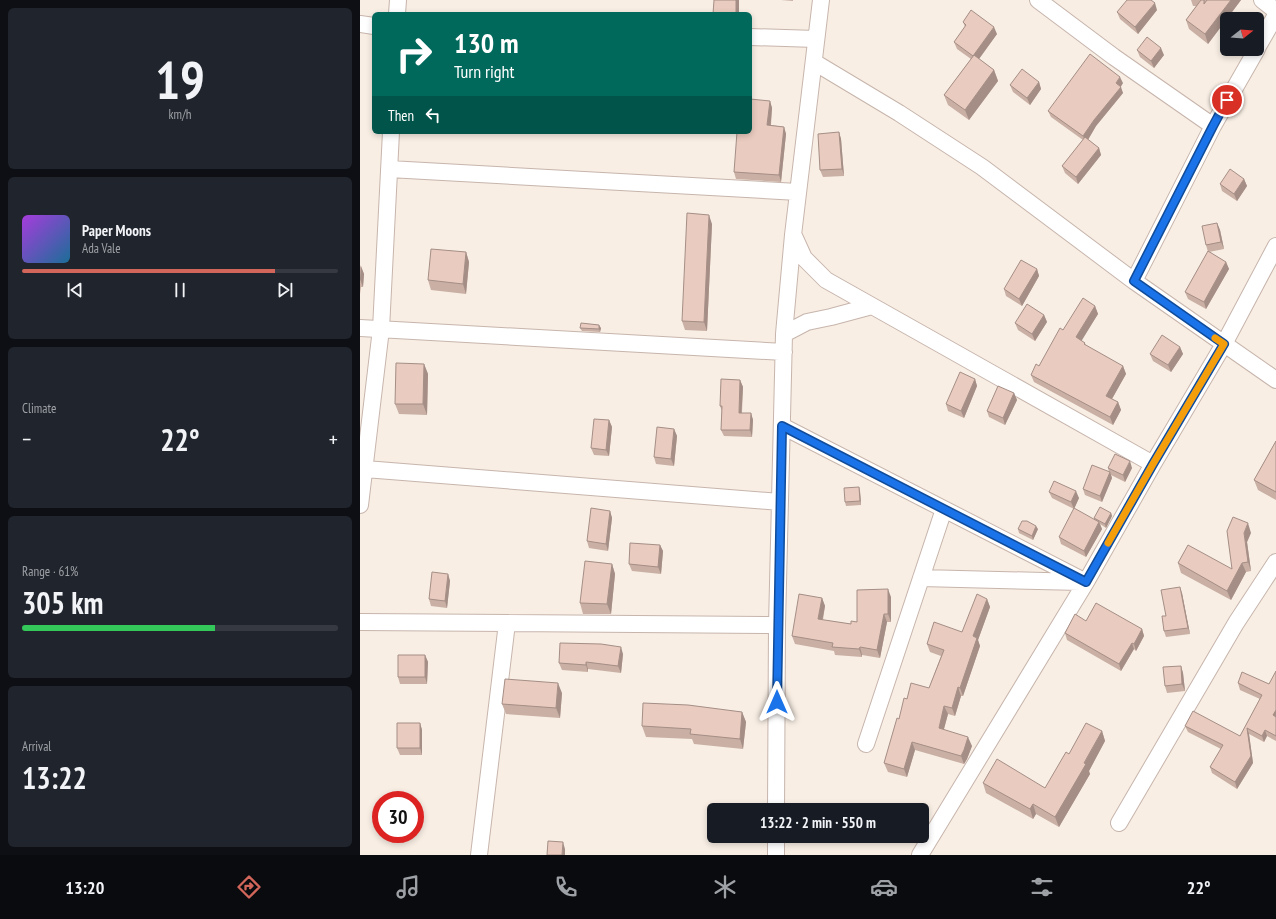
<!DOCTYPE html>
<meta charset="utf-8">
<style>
:root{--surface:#171b24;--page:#20242c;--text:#f1f3f6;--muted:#9ea1a6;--line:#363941;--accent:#d2665a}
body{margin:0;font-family:"PT Sans Narrow",sans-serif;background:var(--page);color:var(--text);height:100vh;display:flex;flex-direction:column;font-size:15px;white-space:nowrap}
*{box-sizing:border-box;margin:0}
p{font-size:13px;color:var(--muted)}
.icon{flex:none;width:22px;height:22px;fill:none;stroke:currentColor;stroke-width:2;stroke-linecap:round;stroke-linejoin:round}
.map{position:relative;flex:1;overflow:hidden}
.drawer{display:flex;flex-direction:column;gap:8px;padding:8px;background:#0d0f14;width:360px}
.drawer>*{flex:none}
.guide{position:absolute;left:12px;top:12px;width:380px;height:122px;border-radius:6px;box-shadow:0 2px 6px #0003;background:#00695c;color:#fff;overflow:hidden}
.needle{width:26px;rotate:73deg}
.tools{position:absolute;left:860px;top:12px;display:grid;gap:8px}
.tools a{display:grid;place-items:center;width:44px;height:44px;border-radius:6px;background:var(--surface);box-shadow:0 2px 6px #0003;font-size:20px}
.speed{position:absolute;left:12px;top:791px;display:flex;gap:8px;font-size:20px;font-weight:700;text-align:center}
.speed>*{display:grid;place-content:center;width:52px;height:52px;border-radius:50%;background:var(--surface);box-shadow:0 2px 6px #0003;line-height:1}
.speed .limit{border:6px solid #d22;background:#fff;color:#111}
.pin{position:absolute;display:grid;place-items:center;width:34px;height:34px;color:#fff;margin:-17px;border:2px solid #fff;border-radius:50%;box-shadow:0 1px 4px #0007}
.me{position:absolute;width:44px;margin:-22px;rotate:0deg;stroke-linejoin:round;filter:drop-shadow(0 0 3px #0008)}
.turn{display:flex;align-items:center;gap:14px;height:84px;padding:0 16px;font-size:18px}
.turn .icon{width:52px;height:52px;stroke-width:2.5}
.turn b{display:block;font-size:28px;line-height:34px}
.then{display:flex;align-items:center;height:38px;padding:0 16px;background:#0003;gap:8px;font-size:15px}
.big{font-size:30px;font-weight:700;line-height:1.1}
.drawer .tile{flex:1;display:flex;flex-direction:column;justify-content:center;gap:6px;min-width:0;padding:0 14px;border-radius:6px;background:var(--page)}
.drawer .dial{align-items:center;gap:0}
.dial b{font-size:52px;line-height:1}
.song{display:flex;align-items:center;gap:12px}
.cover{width:48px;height:48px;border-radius:6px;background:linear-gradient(135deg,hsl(280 70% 55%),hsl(200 70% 35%))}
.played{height:4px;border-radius:2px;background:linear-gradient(90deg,var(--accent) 80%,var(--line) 80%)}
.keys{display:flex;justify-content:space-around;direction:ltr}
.heat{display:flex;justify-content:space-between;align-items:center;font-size:22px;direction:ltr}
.charge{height:6px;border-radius:3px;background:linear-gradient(90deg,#34c759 61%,var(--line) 0)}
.trip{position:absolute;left:347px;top:803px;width:222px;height:40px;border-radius:6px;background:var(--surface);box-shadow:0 2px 6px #0003;font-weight:700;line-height:40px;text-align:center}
.tab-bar{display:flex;height:64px;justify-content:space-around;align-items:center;background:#090b0e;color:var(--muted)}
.tab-bar .icon{width:28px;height:28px}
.tab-bar .current{color:var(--accent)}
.tab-bar b{font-size:18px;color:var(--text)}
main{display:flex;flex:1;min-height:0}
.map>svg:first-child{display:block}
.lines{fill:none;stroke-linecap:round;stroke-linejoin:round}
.minor-casing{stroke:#c7b5ac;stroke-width:18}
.minor{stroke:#fff;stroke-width:16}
.wall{fill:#c9afa4}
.shaded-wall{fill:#a48e86}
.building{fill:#eacbbf;stroke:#a48e86}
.route-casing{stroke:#114b97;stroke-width:10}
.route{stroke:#1a73e8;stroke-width:7}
.slow{stroke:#f59e0b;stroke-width:7}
</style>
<main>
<section class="drawer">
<div class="tile dial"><b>19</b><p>km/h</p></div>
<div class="tile">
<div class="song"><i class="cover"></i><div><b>Paper Moons</b><p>Ada Vale</p></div></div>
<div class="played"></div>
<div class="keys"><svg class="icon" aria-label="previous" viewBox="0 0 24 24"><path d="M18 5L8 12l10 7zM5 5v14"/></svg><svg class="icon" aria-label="pause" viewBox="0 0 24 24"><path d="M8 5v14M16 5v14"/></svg><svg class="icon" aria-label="next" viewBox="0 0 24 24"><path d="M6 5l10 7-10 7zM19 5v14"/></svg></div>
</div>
<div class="tile"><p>Climate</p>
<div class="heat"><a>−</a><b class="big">22°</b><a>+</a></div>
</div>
<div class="tile"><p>Range · 61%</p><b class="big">305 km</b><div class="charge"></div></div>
<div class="tile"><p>Arrival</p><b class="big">13:22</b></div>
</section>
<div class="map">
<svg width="916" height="855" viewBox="0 0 916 855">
<rect width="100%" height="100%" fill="#f8eee4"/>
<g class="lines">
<defs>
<path id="minor" d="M678,0L754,57L853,126
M902,0L916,11
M37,14L38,0
M0,24L14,26
M390,37L456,39
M897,48L916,15
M454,62L539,113L622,167L774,281L916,380
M29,169L438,192
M434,236L444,258L466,280L793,464
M774,281L853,126L897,49
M0,328L424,352
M424,334L447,322L471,317L512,306
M422,426L726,582
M5,469L420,502
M0,505L21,329L31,132
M561,578L721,582
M0,622L417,625
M506,744L584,509
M416,810L417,625L424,334L433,235L461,0
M759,823L876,623L916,562
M119,855L147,623
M416,855V836
M560,855L726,582L793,464L864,344L916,246"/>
</defs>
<!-- minor casing -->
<use href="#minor" class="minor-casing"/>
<!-- minor -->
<use href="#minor" class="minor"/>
</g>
<!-- wall -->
<path class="wall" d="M421,0H433V1Z
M831,0H881L848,44L829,29L826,20L836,6H833Z
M797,10L778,34L760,19L757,12Z
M603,22L637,34L619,59L634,70L638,81L609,120L588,105L584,95L611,59L597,49L594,42L605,27Z
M777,50L804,55L794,68L780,57Z
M679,82L681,89L670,105L653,92L650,85Z
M763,83L760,87L763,93L736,126L728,140L739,148L741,155L718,184L705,173L702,166L723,140L691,117L688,111Z
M410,101L412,108L411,125L424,127L426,134L421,182L376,179L374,172L390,132Z
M479,132L481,139L484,176L463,177L460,170Z
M884,179L887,186L877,201L862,191L860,184Z
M857,223L860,230L864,249L849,252L866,262L869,269L846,309L828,299L825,292L848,252L846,245Z
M352,224L347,331L325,330L322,321Z
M106,252L109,262L106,294L71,290L68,280Z
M0,265L4,274L3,287H1L0,294Z
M677,269L679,276L662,306L646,296L644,289Z
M735,306L738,314L721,340L725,343L726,346L763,366L766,374L752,399L758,402L761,410L753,425L674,382L671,375L679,366L703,330Z
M684,315L687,322L675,341L658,330L655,323Z
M220,328H241L240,332L222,331Z
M820,347L823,354L811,372L793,361L790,354Z
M64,364L68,374L67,415L39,414L35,404Z
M615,379L617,386L604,418L588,411L586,404Z
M380,380L383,387L382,413H391L393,420L392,437L364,436L361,430L362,411L360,406Z
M654,393L657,400L645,425L629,417L627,411Z
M249,420L252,427L249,456L234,455L231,448Z
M314,429L317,436L314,466L296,464L294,457Z
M916,441V500L898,490L894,480Z
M748,468H772L765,482L751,475L752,478L742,502L725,495L723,489L749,472Z
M499,487L500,491L501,505L486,506L485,502Z
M689,492L719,498L714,509L692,498Z
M250,511L252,518L248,551L229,548L227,541Z
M751,513L752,516L746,528L740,524L742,529L726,557L701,544L699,537L734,519V518Z
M658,529H678L673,540L659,533Z
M891,533L887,542L891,571L886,572L871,600L821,573L818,563L872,569Z
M300,545L303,551L301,574L272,571L269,564Z
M252,564L255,574L251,614H223L220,603Z
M88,574L90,581L87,608L71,606L69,599Z
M822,593L830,634L806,637L804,631L806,616Z
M531,597V622H527L520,658L502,655V657L475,655L474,651L435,644L432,636L462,598L465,606L463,620L491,624L497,622Z
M627,599L630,607L618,640L620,646L603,696H601L595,716L588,714L584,729L612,746L607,759L604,764L555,750L547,777L528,772L524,763L547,699L569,688L581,656L570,652L567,644L602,632Z
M726,621L782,629L784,636L776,651L774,649L761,671L707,640L705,633Z
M263,654L261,673L228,669V672L202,670L199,663Z
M65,655L68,662L67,684H40L38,677Z
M821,666L823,673L825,691L807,693L805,686Z
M916,671V741L907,736L904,742L889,734L893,763L877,789L852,773L850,767L861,749L828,732L825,726L880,736L900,699L880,690L878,683L909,684Z
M202,693L200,718L146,714L142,704Z
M382,712L386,722L383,749L334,744L332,739L286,737L282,726Z
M60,723L62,730V755H40L37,748Z
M742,731L745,741L729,771L730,774L699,827L676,814L673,819L626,793L623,783L685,788L709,754Z"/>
<!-- shaded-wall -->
<path class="shaded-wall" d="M376,0H379V14H376Z
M871,0H881L848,44L845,34Z
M795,3L797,10L778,34L775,27Z
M634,27L637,34L616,63L613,56Z
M801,48L804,55L794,68L791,61Z
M634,70L638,81L609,120L605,110Z
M760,77L763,83L759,90L756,83Z
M679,82L681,89L670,105L667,98Z
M761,87L763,93L736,126L726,143L723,136L734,120Z
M410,101L412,108L410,132L407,125Z
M424,127L426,134L421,182L419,175Z
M479,132L481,139L484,176L482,169Z
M739,148L741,155L718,184L716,177Z
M884,179L887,186L877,201L874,194Z
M349,215L352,224L347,331L344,322Z
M857,223L860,230L864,249L861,242Z
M106,252L109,262L106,294L103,284Z
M866,262L869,269L846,309L844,302Z
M1,266L4,274L3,287L0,279Z
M677,269L679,276L662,306L659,299Z
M735,306L738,314L719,345L716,337Z
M684,315L687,322L675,341L672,334Z
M239,325L241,328L240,332L239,329Z
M820,347L823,354L811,372L808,365Z
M64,364L68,374L67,415L63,404Z
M763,366L766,374L749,404L746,396Z
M615,379L617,386L604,418L601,411Z
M380,380L383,387L381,420L379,413Z
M654,393L657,400L645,425L643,418Z
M758,402L761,410L753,425L750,417Z
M391,413L393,420L392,437L390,430Z
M249,420L252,427L249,456L246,450Z
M314,429L317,436L314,466L311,459Z
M770,461L772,468L765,482L763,475Z
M750,472L752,478L742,502L740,496Z
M499,487L500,491L501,505L500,501Z
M716,491L719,498L714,509L711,502Z
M250,511L252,518L248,551L246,544Z
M751,513L752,516L746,528L745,524Z
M739,522L742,529L726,557L724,551Z
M888,523L891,533L887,542L891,571L888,562L884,533Z
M676,526L678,529L673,540L672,536Z
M300,545L303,551L301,574L298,567Z
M882,563L886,572L871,600L867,591Z
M252,564L255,574L251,614L247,604Z
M88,574L90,581L87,608L85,601Z
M820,587L822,593L830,634L828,628Z
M528,589L531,597V622L528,614Z
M462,598L465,606L461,627L458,619Z
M627,599L630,607L618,640L620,646L603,696L600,688L613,636Z
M524,614L527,622L520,658L517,650Z
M782,629L784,636L776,651L774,644Z
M772,643L774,649L761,671L759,664Z
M261,647L263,654L261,673L258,666Z
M500,647L502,655V657L499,649Z
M65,655L68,662L67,684L65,677Z
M226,662L228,669V672L226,665Z
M821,666L823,673L825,691L822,684Z
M198,683L202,693L200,718L196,708Z
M598,687L601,696L595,716L592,708Z
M584,706L588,714L582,736L579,728Z
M916,710V720L913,715Z
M382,712L386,722L383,749L380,739Z
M60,723L62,730V755L60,748Z
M887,728L889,734L893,763L877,789L875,782Z
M905,730L907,736L904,742L902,736Z
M742,731L745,741L729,771L730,774L699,827L695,817Z
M608,737L612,746L607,759L604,764L601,756Z
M552,742L555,750L547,777L544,769Z
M673,804L676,814L673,819L670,809Z
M203,842L205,849V855H202Z"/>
<!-- building -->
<path class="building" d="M354,0H376V14H353Z
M767,0H791L795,3L775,27L757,12Z
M841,0H844V4L847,0H871L845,34L826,20Z
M611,10L634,27L613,56L594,42L606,25L603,22Z
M787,37L801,48L791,61L777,50Z
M730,54L760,77L756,83L761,87L734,120L723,136L688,111Z
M614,55L634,70L605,110L584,95Z
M662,69L679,82L667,98L650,85Z
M390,99L410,101L407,125L424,127L419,175L374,172L377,132H390Z
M479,132L482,169L460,170L458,134Z
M725,137L739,148L716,177L702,166Z
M870,169L884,179L874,194L860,184Z
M327,213L349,215L344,322L322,321Z
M857,223L861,242L846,245L842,226Z
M71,249L106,252L103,284L68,280Z
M848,251L866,262L844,302L825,292Z
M661,260L677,269L659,299L644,289Z
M723,298L735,306L716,337L725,343L724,344L763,366L746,396L758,402L750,417L671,375L676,364L679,366L700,328L703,330Z
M667,304L684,315L672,334L655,323Z
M221,323L239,325V329L220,328Z
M802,335L820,347L808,365L790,354Z
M36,363L64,364L63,404H35Z
M600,372L615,379L601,411L586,404Z
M361,379L380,380L379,413H391L390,430H361L362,406H360Z
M638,386L654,393L643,418L627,411Z
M234,419L249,420L246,450L231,448Z
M297,427L314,429L311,459L294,457Z
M916,441V492L894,480Z
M755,454L770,461L763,475L748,468Z
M732,465L750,472L740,496L723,489Z
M694,481L716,491L711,502L689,492Z
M499,487L500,501L485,502L484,488Z
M740,507L751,513L745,524L734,518Z
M231,508L250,511L246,544L227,541Z
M714,508L739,522L724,551L699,537Z
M873,517L888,523L884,533L888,562L882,563L867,591L818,563L828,545L872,569L867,531Z
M662,521H667L676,526L672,536L658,529Z
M270,543L300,545L298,567L269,564Z
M225,561L252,564L247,604L220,603Z
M72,572L88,574L85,601L69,599Z
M820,587L828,628L804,631L802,616H806L801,590Z
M528,589V614H524L517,650L500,647L499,649L472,647L473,643L432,636L439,594L462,598L458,619L491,624V621L497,622V590Z
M617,594L627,599L613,636L617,638L600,688L598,687L592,708L584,706L579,728L608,737L604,750L601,756L552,742L544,769L524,763L537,718L539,719L544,698L547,699L551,683L569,688L584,650L567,644L574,622L602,632Z
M736,603L782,629L774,644L772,643L759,664L705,633L715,614L726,621Z
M200,643L241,644L261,647L258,666L226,662V665L199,663Z
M38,655H65V677H38Z
M821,666L822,684L805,686L803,667Z
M916,671V710L913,715L916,717V736L905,730L902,736L887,728L891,756L875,782L850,767L863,745L825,726L833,711L880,736L902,695L878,683L882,672L909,684Z
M145,679L198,683L196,708L142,704Z
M283,703L328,705L382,712L380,739L330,734L331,729L282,726Z
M37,723H60V748H37Z
M726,723L742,731L724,763L726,764L695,817L673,804L670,809L623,783L637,759L685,788L706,752L709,754Z
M188,841L203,842L202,855H187Z"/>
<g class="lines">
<defs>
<path id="route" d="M417,702L422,426L726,582L793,464L864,344L774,281L853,126L867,100"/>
</defs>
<!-- route casing -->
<use href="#route" class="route-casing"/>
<!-- route -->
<use href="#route" class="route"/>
<!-- slow -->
<path class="slow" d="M748,543L793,464L864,344L855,338"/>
</g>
</svg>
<div class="tools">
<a><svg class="needle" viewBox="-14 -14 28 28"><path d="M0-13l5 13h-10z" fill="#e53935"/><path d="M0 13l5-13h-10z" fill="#9ea1a6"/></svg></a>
</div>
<div class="speed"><div class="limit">30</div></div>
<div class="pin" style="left:867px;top:100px;background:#d93025"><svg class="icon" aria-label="arrive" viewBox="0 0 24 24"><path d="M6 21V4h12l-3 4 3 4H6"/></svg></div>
<svg class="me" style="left:417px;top:702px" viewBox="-20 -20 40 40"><path d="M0-17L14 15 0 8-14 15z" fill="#1a73e8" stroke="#fff" stroke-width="4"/></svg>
<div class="trip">13:22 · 2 min · 550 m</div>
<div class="guide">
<div class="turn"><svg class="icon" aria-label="right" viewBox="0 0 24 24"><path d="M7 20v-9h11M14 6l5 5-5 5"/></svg><div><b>130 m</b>Turn right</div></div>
<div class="then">Then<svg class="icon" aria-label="left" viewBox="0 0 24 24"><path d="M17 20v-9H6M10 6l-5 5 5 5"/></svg></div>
</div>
</div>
</main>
<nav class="tab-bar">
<b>13:20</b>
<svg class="icon current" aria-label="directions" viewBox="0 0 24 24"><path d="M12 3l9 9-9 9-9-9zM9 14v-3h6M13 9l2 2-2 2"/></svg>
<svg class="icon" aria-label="music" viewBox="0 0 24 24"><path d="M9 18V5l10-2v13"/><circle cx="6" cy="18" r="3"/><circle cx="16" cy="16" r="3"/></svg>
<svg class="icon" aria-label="phone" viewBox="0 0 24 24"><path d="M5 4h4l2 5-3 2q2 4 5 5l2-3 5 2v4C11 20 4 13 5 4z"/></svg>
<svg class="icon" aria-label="climate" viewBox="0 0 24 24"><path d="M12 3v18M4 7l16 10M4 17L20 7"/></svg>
<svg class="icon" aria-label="car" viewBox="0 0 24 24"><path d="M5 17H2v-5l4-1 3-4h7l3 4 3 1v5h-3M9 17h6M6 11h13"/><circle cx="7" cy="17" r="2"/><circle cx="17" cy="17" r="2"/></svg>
<svg class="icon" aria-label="filters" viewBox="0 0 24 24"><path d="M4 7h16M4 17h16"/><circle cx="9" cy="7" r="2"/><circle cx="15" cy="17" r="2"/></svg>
<b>22°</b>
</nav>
